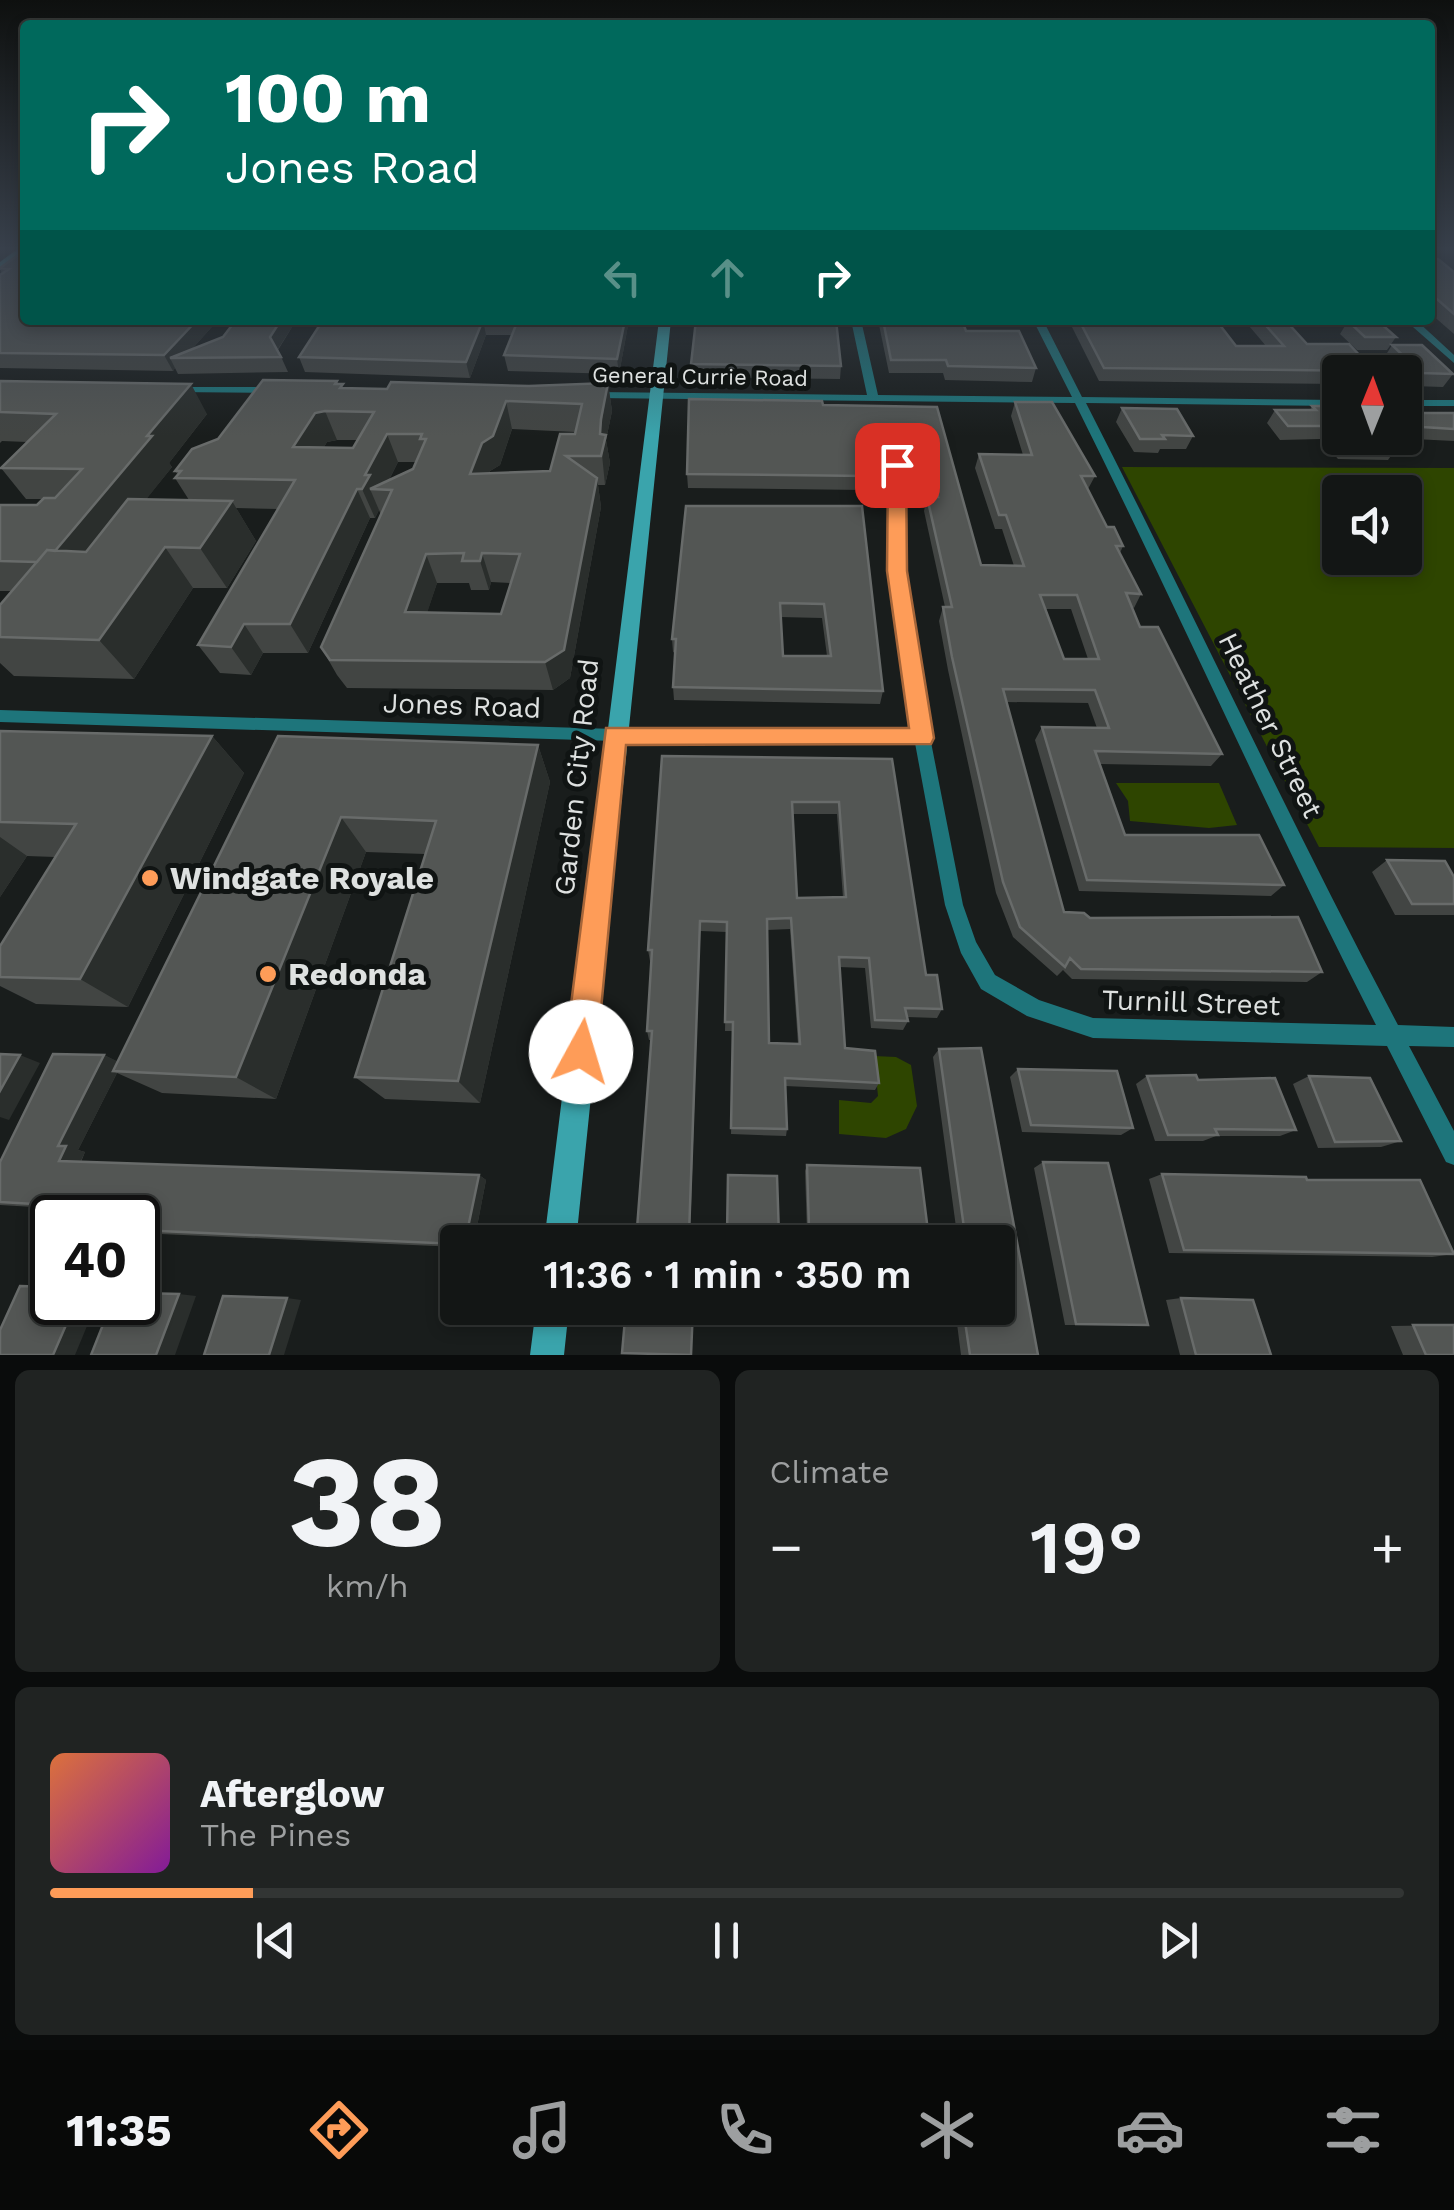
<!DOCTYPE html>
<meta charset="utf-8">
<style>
:root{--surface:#131615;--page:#202322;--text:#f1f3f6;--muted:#9d9fa0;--line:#323534;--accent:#fe9c58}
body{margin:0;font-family:"Work Sans",sans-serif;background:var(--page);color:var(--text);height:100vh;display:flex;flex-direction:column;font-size:38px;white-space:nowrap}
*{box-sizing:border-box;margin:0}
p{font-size:32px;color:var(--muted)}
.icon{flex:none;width:55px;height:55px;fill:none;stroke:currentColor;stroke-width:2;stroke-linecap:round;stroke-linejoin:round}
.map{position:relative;height:1355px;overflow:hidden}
.details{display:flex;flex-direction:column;gap:15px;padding:15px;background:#0a0c0c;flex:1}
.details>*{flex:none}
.top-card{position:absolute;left:20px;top:20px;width:1415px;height:305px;border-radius:10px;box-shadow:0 5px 15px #0003,0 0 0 2px var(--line);background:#00695c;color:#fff;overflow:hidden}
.needle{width:65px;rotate:1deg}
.fabs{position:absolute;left:1322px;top:355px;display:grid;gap:20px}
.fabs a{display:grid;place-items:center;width:100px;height:100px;border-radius:10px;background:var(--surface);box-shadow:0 5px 15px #0003,0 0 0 2px var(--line);font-size:50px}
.speed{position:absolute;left:30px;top:1195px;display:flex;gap:20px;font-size:50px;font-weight:700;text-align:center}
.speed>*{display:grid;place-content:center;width:130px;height:130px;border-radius:50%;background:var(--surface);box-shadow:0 5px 15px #0003,0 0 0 2px var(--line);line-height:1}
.speed .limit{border:5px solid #111;border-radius:15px;background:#fff;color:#111}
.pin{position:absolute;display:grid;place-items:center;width:85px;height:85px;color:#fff;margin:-42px;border-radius:20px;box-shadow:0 5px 15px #0006}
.me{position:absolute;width:110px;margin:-55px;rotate:6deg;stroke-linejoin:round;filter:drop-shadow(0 0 8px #0008)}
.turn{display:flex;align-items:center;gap:35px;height:210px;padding:0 40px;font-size:45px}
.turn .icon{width:130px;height:130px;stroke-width:2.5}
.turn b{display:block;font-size:70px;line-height:85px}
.lanes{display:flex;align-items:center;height:95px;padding:0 40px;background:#0003;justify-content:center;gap:50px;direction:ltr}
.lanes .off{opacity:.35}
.big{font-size:75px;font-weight:600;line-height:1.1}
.details .tile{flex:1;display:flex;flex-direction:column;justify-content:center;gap:15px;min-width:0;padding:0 35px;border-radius:15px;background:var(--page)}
.details .dial{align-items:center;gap:0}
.dial b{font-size:130px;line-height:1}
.song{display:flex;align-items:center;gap:30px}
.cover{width:120px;height:120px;border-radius:15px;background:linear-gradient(135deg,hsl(20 70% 55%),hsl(290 70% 35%))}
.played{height:10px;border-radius:5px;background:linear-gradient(90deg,var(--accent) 15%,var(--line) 15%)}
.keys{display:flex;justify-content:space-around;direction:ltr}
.heat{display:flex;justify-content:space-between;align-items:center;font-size:55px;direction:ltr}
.details .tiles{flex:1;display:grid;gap:15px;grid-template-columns:1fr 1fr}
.tile:last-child{grid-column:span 2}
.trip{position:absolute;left:440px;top:1225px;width:575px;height:100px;border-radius:10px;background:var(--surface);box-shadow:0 5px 15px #0003,0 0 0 2px var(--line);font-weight:600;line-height:100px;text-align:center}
.menu{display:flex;height:160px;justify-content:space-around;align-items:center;background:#080908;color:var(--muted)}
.menu .icon{width:70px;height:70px}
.menu .on{color:var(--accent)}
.menu b{font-size:45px;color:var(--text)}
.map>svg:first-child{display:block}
.green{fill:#2e4500;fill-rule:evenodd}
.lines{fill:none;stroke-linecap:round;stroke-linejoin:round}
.street{fill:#1e757b;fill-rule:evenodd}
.secondary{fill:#3aa4ac;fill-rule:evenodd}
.wall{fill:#424543;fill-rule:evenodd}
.shaded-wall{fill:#2a2e2c}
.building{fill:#535654;stroke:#686b6a;stroke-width:2.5;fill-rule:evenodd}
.route{fill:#fe9c58;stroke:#a56539;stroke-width:2.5}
.poi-dot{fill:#fe9c58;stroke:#101413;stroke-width:4}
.labels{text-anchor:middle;stroke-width:10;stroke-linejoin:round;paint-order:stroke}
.far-street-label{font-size:22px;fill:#dee1e0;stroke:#101413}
.street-label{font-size:28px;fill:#dee1e0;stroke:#101413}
.near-poi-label{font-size:32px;font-weight:bold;fill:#dee1e0;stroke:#101413;text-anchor:start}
</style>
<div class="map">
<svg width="1454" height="1355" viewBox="0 0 1454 1355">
<rect width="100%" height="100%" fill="#191d1c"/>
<!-- green -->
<path class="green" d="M1122,467L1454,468V848L1319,847ZM1340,492H1405V558H1340Z
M1116,783H1219L1237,825L1209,828L1130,821L1128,801Z
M874,1056L896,1057L911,1065L917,1106L906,1129L886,1138L839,1134V1100L871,1103L878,1096Z"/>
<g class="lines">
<!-- street -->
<path class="street" d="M851,320H861L878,395L1072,397L1033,320H1043L1082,397L1340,400V406L1086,403C1192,610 1289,820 1398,1025L1454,1027V1047L1409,1046L1454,1131V1165L1446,1162L1387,1046L1093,1038L1027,1016L981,989L961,953L945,905L915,743L615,741L0,722V710L615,729L913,730L890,571L891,465L897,461L903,465L904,571L930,737L963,905L976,942L995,975L1039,1000L1093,1018L1376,1025C1271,820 1178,609 1075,403L594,398L589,395L594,392L867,395Z
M1405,320H1416L1454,355V363Z
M170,387H276L281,390L276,393L174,392L170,391Z
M1405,400H1454V406H1405Z"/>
<!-- secondary -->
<path class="secondary" d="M20,247H25V253L0,270V262Z
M659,320H671L576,1242H544Z
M536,1308H569L564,1355H530Z"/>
</g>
<!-- wall -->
<path class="wall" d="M25,250V320H218L192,349L294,324L278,350L288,372L178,374L175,368L173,371L0,368V275L2,274L0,268Z
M1430,259L1454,272V334L1430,313Z
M323,320H629L619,374L508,371L504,355L512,335H486L470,378L305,372L299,357Z
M878,320H962L966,331L1036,368L1032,382L945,380L943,373H889Z
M1064,320H1216L1236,346H1266L1244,320H1285L1307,344L1374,371L1373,372H1340V384L1099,381L1070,323H1066Z
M1348,321L1396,337L1387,350H1357L1340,334Z
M1392,345L1453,374L1443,387L1412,386L1405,379V372H1398L1384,358Z
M691,364L841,366L840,379L691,377Z
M0,381L207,414L169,463L172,467L146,499L189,500L175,478L178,475L175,471L218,439L337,381L338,384L345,388L387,389L608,383L612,411L606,440L610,463L605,485H598L601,507L570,678L553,690L347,688L337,675L321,647L381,515L379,510L375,518H370L308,653H263L251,675L220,673L198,645L278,509L236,508L256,541L227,588H193L134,679L14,676L0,663V605L11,591H0V505H37L43,499H26L1,468L27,442L2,441L0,443ZM512,429L575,432L550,471L489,474L490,471L500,465ZM337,440H358L353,448L324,447L327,442ZM398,462H416L413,469L389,480ZM491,582L511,583L501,614L427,612L437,583H469L471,590H489Z
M1015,402L1095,476L1088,489L1107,527L1123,546L1120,553L1141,594L1134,608L1132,607L1140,627L1222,754L1211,766L1100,764L1125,835L1284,885L1271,896L1079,891L1035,740L1042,727L1097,728L1088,703L1006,702L1064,912L1322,972L1307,982L1072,979L1063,970L1057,976L1013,937L996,893L948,670L939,621L943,607H945L924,511L927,497H930L915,442H878L876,454L862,453L866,476L864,490L688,488L687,474L823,405L937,407L981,565L1014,566L1002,529H995L975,468L979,454L1023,455L1011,416ZM1046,609H1071L1088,659H1064Z
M1312,406L1340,438H1390L1398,446L1388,460L1338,459L1321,439L1280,440L1267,423L1275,410H1310Z
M1122,408L1193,436L1186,449H1160L1158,453L1134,452L1116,422Z
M1423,413H1454V441L1414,439V425Z
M862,506L883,691L880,704L674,700L673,687L675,653L673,652L672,639ZM780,617L822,618L827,656H783Z
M0,731L212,736L244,773L128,1007L36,1004L0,986V946L55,857L27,856L0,897Z
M278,736L538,745L550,782L480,1103L385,1099L355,1077L425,854L366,852L276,1099L162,1093L117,1073L78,1150L85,1152L81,1162L479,1175L486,1180L474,1242H458V1247L138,1233V1218L67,1209L0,1205V1202L104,1055L118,1062Z
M662,756L892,759L926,975L942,1009L937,1018L907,1017L908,1021L903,1030L871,1028L865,968L839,967L845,1048L879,1083L875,1090L785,1086L787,1129L786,1136L731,1134L733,1031H725L727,932L700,931L690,1238H667L636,1242L651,1040H649L647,1031L651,961H650L648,950ZM792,814H837L843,898H797ZM790,929L798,1044L769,1043L767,930Z
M1387,860L1454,877V915H1395L1372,872Z
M939,1049L1038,1355H961L955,1308H998V1242H958L933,1057Z
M1018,1069L1133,1128L1121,1135L1022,1132L1010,1077Z
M1147,1076L1198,1080L1296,1130L1280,1136H1216L1203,1141H1155L1136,1084Z
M1309,1076L1401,1141L1381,1147L1318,1148L1293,1084Z
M1043,1162L1148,1325H1065L1034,1168Z
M807,1165L928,1231L921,1235L807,1232L805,1171Z
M1162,1174L1307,1180L1454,1254L1432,1257L1169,1253L1149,1179Z
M728,1175L779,1236L778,1239H727Z
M1181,1298L1271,1355H1180L1166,1300Z
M726,1308L899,1323L725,1321Z
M1454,1325V1355H1403L1391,1326Z"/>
<!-- shaded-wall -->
<path class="shaded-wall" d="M197,320H218L184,358H170L175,368L173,371L164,355Z
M281,320H305L294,324L276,352L270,337Z
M483,320L486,335L470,378L466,362Z
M625,320H629L619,374L617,359Z
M608,383L612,411L606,440L610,463L605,485L600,434Z
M191,384L207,414L169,463L172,467L72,593L45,562L147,436Z
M506,401L512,429L500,465L490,471L479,503L470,474L482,443Z
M325,411L337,440L327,442L307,476L293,447L315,413Z
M387,434L398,462L384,490L370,489L379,510L375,518L362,489L365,475Z
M597,478L601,507L570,678L553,690L545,662Z
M357,489L370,518L308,653L290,624Z
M232,501L256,541L227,588L200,548Z
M165,547L193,588L134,679L99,640Z
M482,553L491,582L489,590L480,561Z
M426,554L437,583L418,641L405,612Z
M244,624L263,653L251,675L231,647Z
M212,736L244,773L128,1007L80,979Z
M538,745L550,782L480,1103L458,1081Z
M341,817L366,852L276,1099L236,1077Z
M0,837L27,856L0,897Z
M700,921V931L690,1238L689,1235Z
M20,1055L40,1063L9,1120L0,1117V1091Z
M104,1055L121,1063L113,1071L117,1073L78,1150L85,1152L78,1167L59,1161L58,1146Z
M479,1175L486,1180L474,1242H465Z
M179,1294L196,1296L175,1355H156Z
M287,1298L301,1300L284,1355H269Z
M76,1302H97L75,1355H53Z"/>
<!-- building -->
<path class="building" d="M25,250V320H197L164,355L0,353V275L9,269L0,268Z
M1430,259H1438L1454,272V314L1430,293Z
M236,320H281L270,337L281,357L170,358L223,337Z
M323,320H483L466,362L299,357Z
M492,320H625L617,359L504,355L518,320Z
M696,320H836L841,366L691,364Z
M883,320H962L966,331H1019L1036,368L948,366L946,360H891Z
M1079,320H1216L1236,346H1284L1261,320H1285L1307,344H1349L1374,371L1104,368Z
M1348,321H1378L1396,337H1365Z
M1392,345H1422L1453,374L1421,373Z
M263,380L337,381L335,384H343L340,388L387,389L391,382L529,386L608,383L601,419L600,434L606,435L601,456H566L597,478L564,650L545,662L330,660L321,647L392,490L370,489L413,469L426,439H420L422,434H387L365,475H370L362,489H357L290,624H244L231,647L198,645L295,480L175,478L181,471H175L192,449L218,439ZM506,401L582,404L575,434H560L550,471L470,474L482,443L493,436ZM325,411L374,412L353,448L293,447L315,413ZM464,553L462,561H480L482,553L520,554L501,614L405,612L426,554Z
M0,381L191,384L147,436H152L55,551L47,550L37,562L0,561V505H37L44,498H55L82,469L1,468L56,414L0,412Z
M689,399L822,401L823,405L937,407L981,565L1024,566L1006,515H999L979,454L1032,455L1015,402H1052L1095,476H1081L1107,527H1114L1123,546H1116L1141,594L1126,593L1140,627H1158L1222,754L1095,751L1125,835H1259L1284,885L1087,880L1042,727L1109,728L1095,690L1003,689L1064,912L1084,913L1090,918L1298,917L1322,972L1081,969L1070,958L1065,967L1020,927L1003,882L952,657L943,607H952L927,497H938L918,428H876L879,440H860L866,476L687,474ZM1040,595H1077L1099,659H1064Z
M1312,406H1327L1340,421V437L1330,426H1288L1275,410H1316Z
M1122,408L1177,409L1193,436L1162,435L1165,439H1140Z
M1423,413H1454V429L1423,427Z
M1340,438H1355L1359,442L1370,443L1373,438H1390L1398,446H1347Z
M128,499L232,501L200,548L165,547L99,640L0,637V605L47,550L86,552Z
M686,506H862L883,691L673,687L676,639H672ZM780,603L824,604L831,656H783Z
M0,731L212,736L80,979L0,977V946L76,824L0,822Z
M278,736L538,745L458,1081L355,1077L436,821L341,817L236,1077L113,1071Z
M662,756L892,759L926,975H937L942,1009L905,1008L908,1021L875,1020L869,958L839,957L845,1048L875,1051L879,1083L785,1078L787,1129L731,1128L733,1022H725L727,922L700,921L689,1235H665L664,1242H636L652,1031H647L652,950H648ZM792,802H839L846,897L797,898ZM791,918L800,1044L769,1043L767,919Z
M1387,860L1445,861L1454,877V904H1412Z
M981,1048L1038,1355H970L963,1308H998V1242H966L939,1049Z
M0,1054L20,1055L0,1091Z
M53,1054L104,1055L58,1146H66L59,1161L479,1175L465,1242H458V1244L138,1230V1218H63L68,1206L0,1202V1162Z
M1018,1069L1117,1071L1133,1128L1031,1125Z
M1196,1075L1198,1080L1275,1078L1296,1130L1215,1129L1218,1135H1168L1147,1076Z
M1309,1076L1370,1078L1401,1141L1335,1142Z
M1043,1162L1108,1163L1148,1325L1076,1324Z
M807,1165L920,1168L928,1231L809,1228Z
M1162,1174L1306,1177L1307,1180H1420L1454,1254L1184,1250Z
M728,1175L777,1176L779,1236L727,1235Z
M20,1286L52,1287V1302H76L53,1355H0V1330Z
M138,1293L179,1294L156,1355H91L112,1302H138Z
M223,1296L287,1298L269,1355H204Z
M1181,1298L1253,1300L1271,1355H1196Z
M626,1308H693L691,1355L622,1353Z
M726,1308H898L899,1323L725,1320Z
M1413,1325H1454V1355H1426Z"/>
<!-- sky -->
<linearGradient id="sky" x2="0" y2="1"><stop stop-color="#0e100f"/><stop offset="0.57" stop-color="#38404b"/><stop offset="1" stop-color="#38404b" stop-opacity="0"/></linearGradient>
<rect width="1454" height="436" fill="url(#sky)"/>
<!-- route -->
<path class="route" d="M897,459L906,465L907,571L934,738L931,744L626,745L597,1052L592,1063L581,1068L570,1063L565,1052L606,728H909L887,571L888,465Z"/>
<!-- markers -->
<g class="poi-dot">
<circle cx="150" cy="878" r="10"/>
<circle cx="268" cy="974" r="10"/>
</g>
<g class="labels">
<!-- far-street labels -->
<g class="far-street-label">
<text transform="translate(700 376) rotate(1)" y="8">General Currie Road</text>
</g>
<!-- street labels -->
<g class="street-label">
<text transform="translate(462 705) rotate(2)" y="10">Jones Road</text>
<text transform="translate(1271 725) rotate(64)" y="10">Heather Street</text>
<text transform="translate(576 777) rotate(-84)" y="10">Garden City Road</text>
<text transform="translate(1191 1002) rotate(2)" y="10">Turnill Street</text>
</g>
<!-- near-poi labels -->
<g class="near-poi-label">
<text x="170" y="889">Windgate Royale</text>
<text x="288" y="985">Redonda</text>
</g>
</g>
</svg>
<div class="fabs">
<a><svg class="needle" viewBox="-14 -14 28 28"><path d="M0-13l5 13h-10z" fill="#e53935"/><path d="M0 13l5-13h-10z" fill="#9d9fa0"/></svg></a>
<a><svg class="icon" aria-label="sound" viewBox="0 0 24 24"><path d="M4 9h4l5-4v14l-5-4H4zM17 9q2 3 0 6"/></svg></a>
</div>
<div class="speed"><div class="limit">40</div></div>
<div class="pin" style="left:897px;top:465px;background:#d93025"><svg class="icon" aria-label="arrive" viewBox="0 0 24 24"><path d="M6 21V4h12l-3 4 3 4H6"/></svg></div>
<svg class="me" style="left:581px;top:1052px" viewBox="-20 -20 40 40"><circle r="19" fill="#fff"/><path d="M0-13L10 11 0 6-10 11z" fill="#fe9c58"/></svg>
<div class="trip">11:36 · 1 min · 350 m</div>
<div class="top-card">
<div class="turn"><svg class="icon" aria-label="right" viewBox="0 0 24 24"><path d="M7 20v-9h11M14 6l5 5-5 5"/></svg><div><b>100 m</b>Jones Road</div></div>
<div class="lanes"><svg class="icon off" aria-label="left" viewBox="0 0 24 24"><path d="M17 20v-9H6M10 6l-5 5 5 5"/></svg><svg class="icon off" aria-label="ahead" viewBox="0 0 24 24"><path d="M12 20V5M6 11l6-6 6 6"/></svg><svg class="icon" aria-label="right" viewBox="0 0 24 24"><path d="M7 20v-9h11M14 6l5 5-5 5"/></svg></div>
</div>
</div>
<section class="details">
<div class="tiles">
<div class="tile dial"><b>38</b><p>km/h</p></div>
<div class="tile"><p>Climate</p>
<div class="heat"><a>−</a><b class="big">19°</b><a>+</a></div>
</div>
<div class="tile">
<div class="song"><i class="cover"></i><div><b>Afterglow</b><p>The Pines</p></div></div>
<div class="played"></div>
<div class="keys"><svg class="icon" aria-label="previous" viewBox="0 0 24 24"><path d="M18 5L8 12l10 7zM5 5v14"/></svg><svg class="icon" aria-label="pause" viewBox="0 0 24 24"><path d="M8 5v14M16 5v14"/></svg><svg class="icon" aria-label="next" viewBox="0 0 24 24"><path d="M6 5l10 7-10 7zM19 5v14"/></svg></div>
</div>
</div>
</section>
<nav class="menu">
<b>11:35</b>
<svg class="icon on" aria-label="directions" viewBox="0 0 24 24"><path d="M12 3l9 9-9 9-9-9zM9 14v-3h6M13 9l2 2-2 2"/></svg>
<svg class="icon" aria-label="music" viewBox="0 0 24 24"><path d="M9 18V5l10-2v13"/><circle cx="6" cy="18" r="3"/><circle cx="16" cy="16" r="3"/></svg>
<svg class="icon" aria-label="phone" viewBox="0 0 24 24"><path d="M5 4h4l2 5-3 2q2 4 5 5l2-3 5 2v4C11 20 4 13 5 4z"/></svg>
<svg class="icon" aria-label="climate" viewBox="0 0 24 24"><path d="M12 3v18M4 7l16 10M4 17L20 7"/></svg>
<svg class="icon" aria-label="car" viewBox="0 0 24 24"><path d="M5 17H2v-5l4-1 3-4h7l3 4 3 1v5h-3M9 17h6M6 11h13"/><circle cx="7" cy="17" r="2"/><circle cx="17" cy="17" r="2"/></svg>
<svg class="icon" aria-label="filters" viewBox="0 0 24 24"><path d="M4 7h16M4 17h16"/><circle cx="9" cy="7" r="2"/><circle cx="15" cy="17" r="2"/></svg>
</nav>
